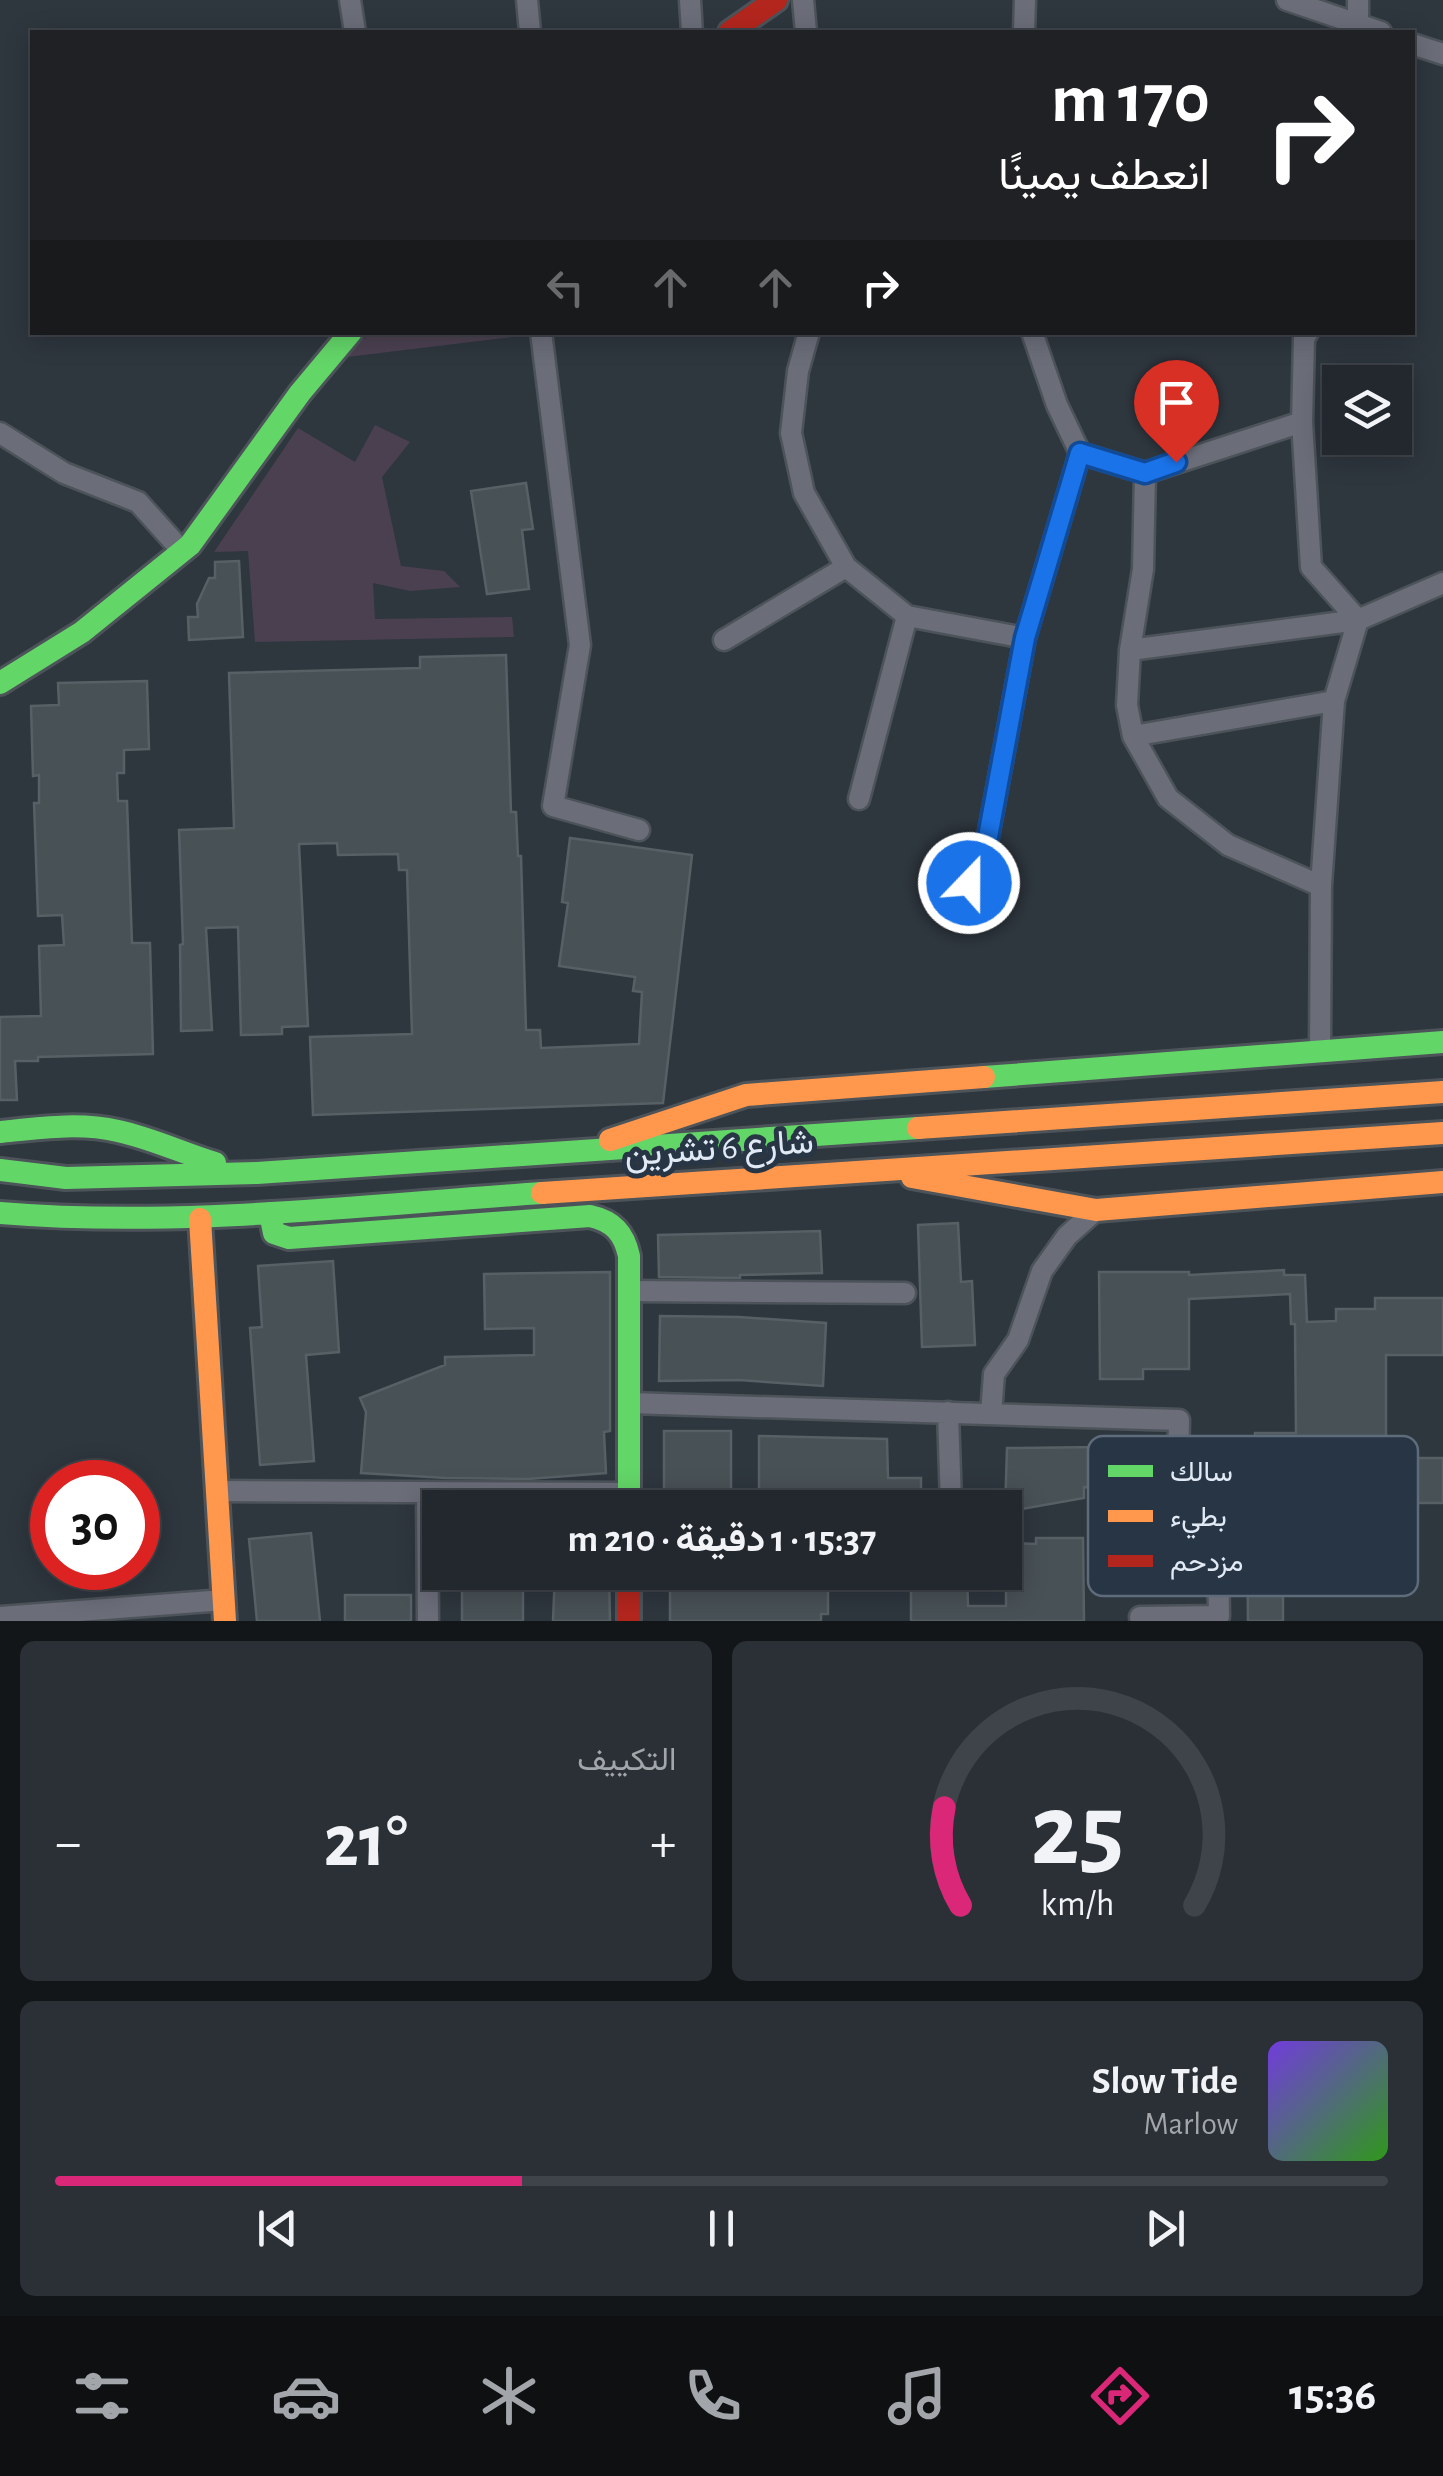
<!DOCTYPE html>
<html lang="ar">
<meta charset="utf-8">
<style>
:root{--surface:#22282e;--page:#2a3036;--text:#f1f3f6;--muted:#a2a6aa;--line:#3f444a;--accent:#db2777}
body{margin:0;font-family:"Alegreya Sans",Vazirmatn,sans-serif;background:var(--page);color:var(--text);direction:rtl;height:100vh;display:flex;flex-direction:column;font-size:38px;white-space:nowrap}
*{box-sizing:border-box;margin:0}
p{font-size:32px;color:var(--muted)}
.icon{flex:none;width:55px;height:55px;fill:none;stroke:currentColor;stroke-width:2;stroke-linecap:round;stroke-linejoin:round}
.map{position:relative;height:1621px;overflow:hidden;direction:ltr}
.side{display:flex;flex-direction:column;gap:20px;padding:20px;background:#131619;flex:1}
.side>*{flex:none}
.banner{position:absolute;left:30px;top:30px;width:1385px;height:305px;border-radius:0px;box-shadow:0 5px 25px #0003,0 0 0 2px var(--line);direction:rtl;background:#202124;color:#fff;overflow:hidden}
.controls{position:absolute;left:1322px;top:365px;display:grid;gap:20px}
.controls a{display:grid;place-items:center;width:90px;height:90px;border-radius:0px;background:var(--surface);box-shadow:0 5px 25px #0003,0 0 0 2px var(--line);font-size:50px}
.speed{position:absolute;left:30px;top:1460px;display:flex;gap:20px;font-size:50px;font-weight:700;text-align:center}
.speed>*{display:grid;place-content:center;width:130px;height:130px;border-radius:50%;background:var(--surface);box-shadow:0 5px 25px #0003,0 0 0 2px var(--line);line-height:1}
.speed .limit{border:15px solid #d22;background:#fff;color:#111}
.pin{position:absolute;display:grid;place-items:center;width:85px;height:85px;color:#fff;margin:-102px -42px;border-radius:50% 50% 50% 0;rotate:-45deg;box-shadow:0 0 10px #0007}
.pin .icon{rotate:45deg}
.me{position:absolute;width:110px;margin:-55px;rotate:22deg;stroke-linejoin:round;filter:drop-shadow(0 0 8px #0008)}
.turn{display:flex;align-items:center;gap:35px;height:210px;padding:0 40px;font-size:45px}
.turn .icon{width:130px;height:130px;stroke-width:2.5}
.turn b{display:block;font-size:70px;line-height:85px}
.lanes{display:flex;align-items:center;height:95px;padding:0 40px;background:#0003;justify-content:center;gap:50px;direction:ltr}
.lanes .off{opacity:.35}
.big{font-size:75px;font-weight:700;line-height:1.1}
.side .card{flex:1;display:flex;flex-direction:column;justify-content:center;gap:15px;min-width:0;padding:0 35px;border-radius:15px;background:var(--page)}
.side .dial{align-items:center;gap:0}
.dial svg{height:260px;overflow:visible;fill:none;stroke:var(--line);stroke-width:7;stroke-linecap:round;text-anchor:middle}
.dial text{fill:var(--text);stroke:none}
.song{display:flex;align-items:center;gap:30px}
.cover{width:120px;height:120px;border-radius:15px;background:linear-gradient(135deg,hsl(260 70% 55%),hsl(110 70% 35%))}
.played{height:10px;border-radius:5px;background:linear-gradient(90deg,var(--accent) 35%,var(--line) 35%)}
.keys{display:flex;justify-content:space-around;direction:ltr}
.heat{display:flex;justify-content:space-between;align-items:center;font-size:55px;direction:ltr}
.side .tiles{flex:1;display:grid;gap:20px;grid-template-columns:1fr 1fr}
.card:last-child{grid-column:span 2}
.trip{position:absolute;left:422px;top:1490px;width:600px;height:100px;border-radius:0px;background:var(--surface);box-shadow:0 5px 25px #0003,0 0 0 2px var(--line);font-weight:700;line-height:100px;text-align:center;direction:rtl}
.tab-bar{display:flex;height:160px;justify-content:space-around;align-items:center;background:#0e1012;color:var(--muted)}
.tab-bar .icon{width:70px;height:70px}
.tab-bar .on{color:var(--accent)}
.tab-bar b{font-size:45px;color:var(--text)}
.map>svg:first-child{display:block}
.green{fill:#4b4050}
.building{fill:#485156;stroke:#576065;stroke-width:2.5}
.lines{fill:none;stroke-linecap:round;stroke-linejoin:round}
.street-casing{stroke:#4c5359;stroke-width:25}
.fast-casing{stroke:#4c5359;stroke-width:28}
.slow-casing{stroke:#4c5359;stroke-width:28}
.jam-casing{stroke:#4c5359;stroke-width:28}
.street{stroke:#6b6d79;stroke-width:20}
.fast{stroke:#63d668;stroke-width:22}
.slow{stroke:#ff974d;stroke-width:22}
.jam{stroke:#b3261e;stroke-width:22}
.route-casing{stroke:#114b97;stroke-width:25}
.route{stroke:#1a73e8;stroke-width:18}
.labels{text-anchor:middle;stroke-width:10;stroke-linejoin:round;paint-order:stroke}
.street-label{font-size:35px;fill:#e0e9f4;stroke:#273545}
.key{fill:#273545;stroke:#5e6b7a;stroke-width:2.5}
.key-label{font-size:28px;fill:#e0e9f4}
</style>
<div class="map">
<svg width="1443" height="1621" viewBox="0 0 1443 1621">
<rect width="100%" height="100%" fill="#2e363e"/>
<!-- green -->
<path class="green" d="M528,332V335L347,357L369,333Z
M375,425L410,442L382,477L401,566L444,571L460,587L410,591L373,583L375,619L512,617L514,637L255,642L248,551L214,552L298,428L355,462Z"/>
<!-- building -->
<path class="building" d="M526,483L533,529L522,530L529,589L487,594L471,491Z
M239,561L243,637L189,640L188,617H198L197,604L209,578H215V562Z
M506,655L511,812H516L518,856H521L526,1030H540L541,1048L639,1044L642,992L633,991L635,977L559,966L568,903L562,902L570,838L692,855L663,1103L313,1115L310,1037L412,1034L407,870H399L398,854L338,855L337,843L299,844L308,1026L282,1027V1034L241,1035L238,927L206,928L212,1030L181,1031L180,945L183,944L179,830L234,828L229,673L420,668V657Z
M147,681L149,749L124,750V773H117L118,801H127L132,943H150L153,1054L38,1057V1061H15L17,1100H0V1017L41,1016L39,946L64,945L62,915L38,916L34,803H39V775L33,776L31,706L59,705L58,683Z
M958,1223L961,1282L972,1281L975,1345L922,1347L918,1225Z
M820,1231L822,1273L740,1275V1278L659,1277L658,1235Z
M333,1261L339,1352L306,1355L314,1461L260,1465L250,1328L262,1327L258,1266Z
M1284,1270V1275H1305L1307,1322L1336,1321V1309H1375V1298H1443V1355H1386V1458H1443V1503H1339V1488H1330V1477H1284V1464H1255V1433H1296L1295,1324H1291L1290,1294L1189,1299V1369H1143V1379H1100L1099,1272H1189V1275Z
M610,1272V1431L604,1432L606,1473L528,1479L446,1478L361,1473L366,1412L360,1398L445,1365V1357L534,1355V1328L485,1329L484,1274Z
M660,1316L739,1317L826,1323L823,1386L739,1380L659,1381Z
M664,1431H731V1502H664Z
M759,1436L887,1439L888,1478H921V1490H937L938,1508H893V1502L759,1503Z
M1100,1437L1144,1438L1143,1488L1084,1487V1498L1005,1512L1007,1448L1100,1447Z
M1236,1493H1283V1621H1248L1247,1519H1236Z
M311,1533L320,1621H257L249,1539Z
M1036,1538H1083L1084,1621H911V1590H941V1573H967L968,1606H1006V1543L1036,1544Z
M462,1572H523V1621H462Z
M555,1572H609L610,1621H553Z
M666,1572H828V1614H821V1621H670V1590H666Z
M345,1595H411V1621H345Z"/>
<g class="lines">
<defs>
<path id="street" d="M350,0L355,32
M527,0L530,32
M690,0L692,32
M803,0L806,32
M1287,0L1381,32
M1358,0V32
M1024,32L1025,0
M1412,44L1443,54
M541,332L580,645L553,806L639,830
M809,332L798,371L791,433L804,493L846,567L907,616L1025,638
M1032,332L1057,405L1080,453L1145,473L1302,422
M1308,332L1304,339L1302,422L1311,567L1358,620
M0,433L64,473L138,502L182,551
M1145,473L1143,569L1130,650L1127,705L1133,736L1168,798L1228,845L1321,886
M724,640L846,567
M1130,650L1358,620
M1133,736L1334,701
M859,799L907,616
M953,913L985,853L1025,638L1080,453
M1320,1051L1321,886L1334,701L1358,620L1443,583
M629,1291L905,1293
M629,1403L1179,1420L1178,1464L1217,1492L1219,1616L1140,1617
M948,1412L951,1504
M991,1414L994,1374L1018,1340L1042,1271L1067,1236L1096,1210
M217,1491L629,1493
M427,1492L428,1621
M0,1617L224,1600"/>
<path id="fast" d="M0,683L82,632L190,545L300,393L351,332
M984,1077L1443,1042
M0,1132C39,1128 79,1122 118,1131C151,1138 182,1153 215,1163
M0,1170L66,1178L257,1173L918,1128
M0,1213C181,1228 362,1205 542,1193
M270,1213L274,1233L289,1238L590,1216C613,1221 624,1233 629,1256V1508"/>
<path id="slow" d="M918,1128L1443,1092
M610,1140L746,1095L984,1077
M912,1177L1096,1210L1443,1182
M542,1193L1443,1133
M200,1219L225,1621"/>
<path id="jam" d="M730,32L776,0
M629,1572V1621"/>
</defs>
<!-- street casing -->
<use href="#street" class="street-casing"/>
<!-- fast casing -->
<use href="#fast" class="fast-casing"/>
<!-- slow casing -->
<use href="#slow" class="slow-casing"/>
<!-- jam casing -->
<use href="#jam" class="jam-casing"/>
<!-- street -->
<use href="#street" class="street"/>
<!-- fast -->
<use href="#fast" class="fast"/>
<!-- slow -->
<use href="#slow" class="slow"/>
<!-- jam -->
<use href="#jam" class="jam"/>
</g>
<g class="lines">
<defs>
<path id="route" d="M969,883L985,853L1025,638L1080,453L1145,473L1176,462"/>
</defs>
<!-- route casing -->
<use href="#route" class="route-casing"/>
<!-- route -->
<use href="#route" class="route"/>
</g>
<g class="labels">
<!-- street labels -->
<g class="street-label">
<text transform="translate(719 1147) rotate(-4)" y="12">شارع 6 تشرين</text>
</g>
</g>
<!-- legend -->
<rect x="1088" y="1436" width="330" height="160" rx="15" class="key"/>
<rect x="1108" y="1465" width="45" height="12" fill="#63d668"/>
<rect x="1108" y="1510" width="45" height="12" fill="#ff974d"/>
<rect x="1108" y="1555" width="45" height="12" fill="#b3261e"/>
<g class="key-label">
<text x="1170" y="1481">سالك</text>
<text x="1170" y="1526">بطيء</text>
<text x="1170" y="1571">مزدحم</text>
</g>
</svg>
<div class="controls">
<a><svg class="icon" aria-label="layers" viewBox="0 0 24 24"><path d="M12 4l9 5-9 5-9-5zM3 14l9 5 9-5"/></svg></a>
</div>
<div class="speed"><div class="limit">30</div></div>
<div class="pin" style="left:1176px;top:462px;background:#d93025"><svg class="icon" aria-label="arrive" viewBox="0 0 24 24"><path d="M6 21V4h12l-3 4 3 4H6"/></svg></div>
<svg class="me" style="left:969px;top:883px" viewBox="-20 -20 40 40"><circle r="17" fill="#1a73e8" stroke="#fff" stroke-width="3"/><path d="M0-11L8 9 0 5-8 9z" fill="#fff"/></svg>
<div class="trip">15:37 · 1 دقيقة · 210 m</div>
<div class="banner">
<div class="turn"><svg class="icon" aria-label="right" viewBox="0 0 24 24"><path d="M7 20v-9h11M14 6l5 5-5 5"/></svg><div><b>170 m</b>انعطف يمينًا</div></div>
<div class="lanes"><svg class="icon off" aria-label="left" viewBox="0 0 24 24"><path d="M17 20v-9H6M10 6l-5 5 5 5"/></svg><svg class="icon off" aria-label="ahead" viewBox="0 0 24 24"><path d="M12 20V5M6 11l6-6 6 6"/></svg><svg class="icon off" aria-label="ahead" viewBox="0 0 24 24"><path d="M12 20V5M6 11l6-6 6 6"/></svg><svg class="icon" aria-label="right" viewBox="0 0 24 24"><path d="M7 20v-9h11M14 6l5 5-5 5"/></svg></div>
</div>
</div>
<section class="side">
<div class="tiles">
<div class="card dial"><svg viewBox="0 0 100 80">
<path d="M14 69A42 42 0 1 1 86 69"/>
<path d="M14 69A42 42 0 0 1 9 39" stroke="#db2777"/>
<text x="50" y="56" font-size="32" font-weight="700">25</text>
<text x="50" y="72" font-size="11">km/h</text>
</svg></div>
<div class="card"><p>التكييف</p>
<div class="heat"><a>−</a><b class="big">21°</b><a>+</a></div>
</div>
<div class="card">
<div class="song"><i class="cover"></i><div><b>Slow Tide</b><p>Marlow</p></div></div>
<div class="played"></div>
<div class="keys"><svg class="icon" aria-label="previous" viewBox="0 0 24 24"><path d="M18 5L8 12l10 7zM5 5v14"/></svg><svg class="icon" aria-label="pause" viewBox="0 0 24 24"><path d="M8 5v14M16 5v14"/></svg><svg class="icon" aria-label="next" viewBox="0 0 24 24"><path d="M6 5l10 7-10 7zM19 5v14"/></svg></div>
</div>
</div>
</section>
<nav class="tab-bar">
<b>15:36</b>
<svg class="icon on" aria-label="directions" viewBox="0 0 24 24"><path d="M12 3l9 9-9 9-9-9zM9 14v-3h6M13 9l2 2-2 2"/></svg>
<svg class="icon" aria-label="music" viewBox="0 0 24 24"><path d="M9 18V5l10-2v13"/><circle cx="6" cy="18" r="3"/><circle cx="16" cy="16" r="3"/></svg>
<svg class="icon" aria-label="phone" viewBox="0 0 24 24"><path d="M5 4h4l2 5-3 2q2 4 5 5l2-3 5 2v4C11 20 4 13 5 4z"/></svg>
<svg class="icon" aria-label="climate" viewBox="0 0 24 24"><path d="M12 3v18M4 7l16 10M4 17L20 7"/></svg>
<svg class="icon" aria-label="car" viewBox="0 0 24 24"><path d="M5 17H2v-5l4-1 3-4h7l3 4 3 1v5h-3M9 17h6M6 11h13"/><circle cx="7" cy="17" r="2"/><circle cx="17" cy="17" r="2"/></svg>
<svg class="icon" aria-label="filters" viewBox="0 0 24 24"><path d="M4 7h16M4 17h16"/><circle cx="9" cy="7" r="2"/><circle cx="15" cy="17" r="2"/></svg>
</nav>
